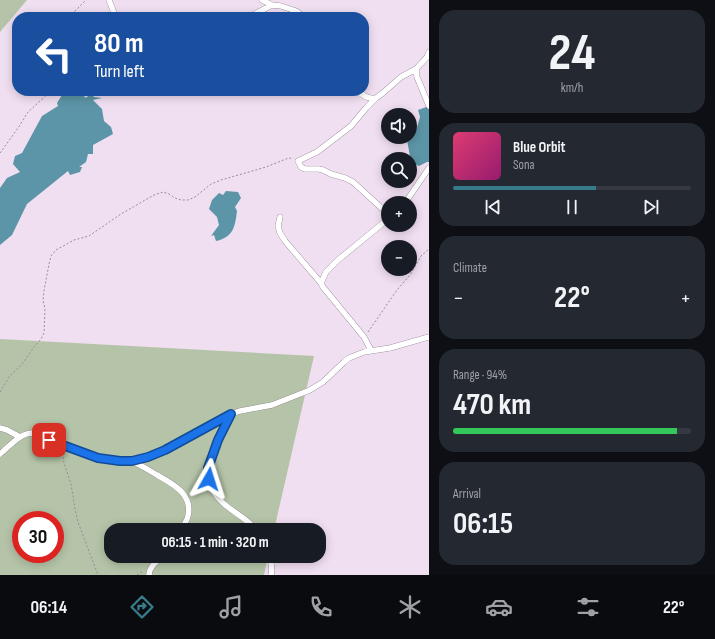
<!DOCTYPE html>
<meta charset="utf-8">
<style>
:root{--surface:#171b24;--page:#242831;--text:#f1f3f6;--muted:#9ea1a6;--line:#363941;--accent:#377c8a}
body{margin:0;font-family:"Sofia Sans Condensed",sans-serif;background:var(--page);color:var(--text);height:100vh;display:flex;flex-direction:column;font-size:15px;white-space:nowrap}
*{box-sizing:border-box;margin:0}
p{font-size:13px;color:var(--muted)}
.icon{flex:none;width:22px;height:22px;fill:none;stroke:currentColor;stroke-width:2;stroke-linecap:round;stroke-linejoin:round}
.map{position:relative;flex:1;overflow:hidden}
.sheet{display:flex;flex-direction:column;gap:10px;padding:10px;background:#0d0f14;width:286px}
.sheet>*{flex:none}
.banner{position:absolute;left:12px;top:12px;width:357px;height:84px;border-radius:16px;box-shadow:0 2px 10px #0003;background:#1a4fa0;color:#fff;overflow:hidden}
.buttons{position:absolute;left:381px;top:108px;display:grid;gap:8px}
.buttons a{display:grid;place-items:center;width:36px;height:36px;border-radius:50%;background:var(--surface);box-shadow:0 2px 10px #0003;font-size:20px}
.speed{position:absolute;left:12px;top:511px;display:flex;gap:8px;font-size:20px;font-weight:700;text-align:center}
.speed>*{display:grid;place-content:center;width:52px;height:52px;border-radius:50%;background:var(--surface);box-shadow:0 2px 10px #0003;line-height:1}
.speed .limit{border:6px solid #d22;background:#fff;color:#111}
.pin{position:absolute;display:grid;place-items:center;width:34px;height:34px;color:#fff;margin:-17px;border-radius:8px;box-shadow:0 2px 6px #0006}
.me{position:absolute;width:44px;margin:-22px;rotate:6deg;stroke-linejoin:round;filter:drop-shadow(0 0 3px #0008)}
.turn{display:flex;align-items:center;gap:14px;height:84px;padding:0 16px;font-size:18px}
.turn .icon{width:52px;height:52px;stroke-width:2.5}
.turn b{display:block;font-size:28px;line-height:34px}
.big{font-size:30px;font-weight:700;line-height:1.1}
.sheet .tile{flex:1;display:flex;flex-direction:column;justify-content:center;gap:6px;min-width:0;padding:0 14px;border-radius:16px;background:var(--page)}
.sheet .dial{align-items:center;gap:0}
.dial b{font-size:52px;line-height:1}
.song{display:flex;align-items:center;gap:12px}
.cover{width:48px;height:48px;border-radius:6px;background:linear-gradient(135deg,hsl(340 70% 55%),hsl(320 70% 35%))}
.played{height:4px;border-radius:2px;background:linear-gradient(90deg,var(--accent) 60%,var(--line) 60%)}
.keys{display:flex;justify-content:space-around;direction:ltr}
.heat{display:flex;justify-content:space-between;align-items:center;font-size:22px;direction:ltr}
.charge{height:6px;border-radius:3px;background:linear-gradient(90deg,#34c759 94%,var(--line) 0)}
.trip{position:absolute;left:104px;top:523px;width:222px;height:40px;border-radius:16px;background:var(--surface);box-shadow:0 2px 10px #0003;font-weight:700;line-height:40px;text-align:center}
.tab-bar{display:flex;height:64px;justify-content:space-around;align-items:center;background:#090b0e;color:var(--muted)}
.tab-bar .icon{width:28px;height:28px}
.tab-bar .on{color:var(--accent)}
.tab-bar b{font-size:18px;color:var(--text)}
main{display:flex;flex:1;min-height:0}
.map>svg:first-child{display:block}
.green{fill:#b5c4a8;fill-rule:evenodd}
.water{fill:#5c95a7}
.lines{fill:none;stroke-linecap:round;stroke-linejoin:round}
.minor-casing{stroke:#796a7a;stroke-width:6}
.path{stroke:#988b98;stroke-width:1;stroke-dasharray:2 2;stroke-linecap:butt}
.minor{stroke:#fff;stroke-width:5.5}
.route-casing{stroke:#114b97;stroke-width:10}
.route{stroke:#1a73e8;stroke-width:7}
</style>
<main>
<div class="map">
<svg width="429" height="575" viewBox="0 0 429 575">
<rect width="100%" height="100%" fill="#f0dff1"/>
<!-- green -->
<path class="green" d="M0,0H27L0,32Z
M0,339L314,356L274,530H111V556H268L264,575H0ZM21,520H55V554H21Z"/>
<!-- water -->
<path class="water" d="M73,91L83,92L85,98L92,94L94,97L102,98L93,100L102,109L104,121L111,127L113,134L93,145V154H88L86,162L79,167H82L80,172L70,175L68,171L27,204L12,235L0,245V188L7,178L20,172L13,164L15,156L22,153L42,116L58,106L57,103L62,95H69Z
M429,106V162H427L419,166L411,162L407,140L408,137H410V134L416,131L420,117L418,110Z
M226,191L238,192L241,198L235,207L237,211C235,226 234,237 216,241L214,235L211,236L219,225L217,217L209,209L212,200L219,193L223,195Z"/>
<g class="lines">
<defs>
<path id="minor" d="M109,0L114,13L119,17
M262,0L272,5
M197,17C206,15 213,15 222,17
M247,17L251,16L272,5L281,6L296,11L304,17
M429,52L427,57L416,69L417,77L429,106
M357,91C365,96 367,99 376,98
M405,203L429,168
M388,214L353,182L345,178L331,174L323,170L319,169H305L301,167L298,161L317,152L351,126L366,108L376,98L384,92L401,77L416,69
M280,217L278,226L280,233L285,241L321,283
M371,350L364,337L323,287L321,283L326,272L338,260L388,219
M231,415C217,442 194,476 222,502C233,513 246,517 256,530
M0,428L7,430L20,437
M0,454C10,446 20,433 33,433L80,452L98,458L120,461H132L148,457L165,450L193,435L231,414L240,411L272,405L310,390L323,382L344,362L349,358L364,352L390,348L429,337
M132,461C140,465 149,470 157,475C173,484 193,494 188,516C187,521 183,526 181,530
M269,556C271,562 273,569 271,575
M149,575C149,567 157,561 163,556"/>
</defs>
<!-- minor casing -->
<use href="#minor" class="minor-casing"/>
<!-- path -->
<path class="path" d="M69,17L86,0
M0,153L18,128L28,112L51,91
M368,332L397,290L410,275L421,256L429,249
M0,392L9,377L23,363L34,347L41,339L44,333L45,309L43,300L44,291L49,264L51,256L56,250L74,240L89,236L121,214L147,199L154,195L163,192L169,194L175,198L181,200H188L195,197L211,184L221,180L266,167L286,159L290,158L292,159
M64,453L63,457L64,463L71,484L75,509L78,522L98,575
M137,575L143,571"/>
<!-- minor -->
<use href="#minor" class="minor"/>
</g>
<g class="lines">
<defs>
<path id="route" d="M49,440L98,458L120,461H132L148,457L165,450L231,414L218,440L212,457L208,468L209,479"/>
</defs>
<!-- route casing -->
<use href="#route" class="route-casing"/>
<!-- route -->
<use href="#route" class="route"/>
</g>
</svg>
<div class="buttons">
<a><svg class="icon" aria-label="sound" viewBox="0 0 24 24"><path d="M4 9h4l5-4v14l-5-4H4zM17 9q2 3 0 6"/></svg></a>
<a><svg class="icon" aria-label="search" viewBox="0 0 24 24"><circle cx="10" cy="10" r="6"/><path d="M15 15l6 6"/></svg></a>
<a>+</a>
<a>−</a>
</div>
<div class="speed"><div class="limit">30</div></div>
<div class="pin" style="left:49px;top:440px;background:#d93025"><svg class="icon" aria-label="arrive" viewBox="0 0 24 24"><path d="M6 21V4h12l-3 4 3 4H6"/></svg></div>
<svg class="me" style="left:209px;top:479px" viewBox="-20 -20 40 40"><path d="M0-17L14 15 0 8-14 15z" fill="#1a73e8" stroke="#fff" stroke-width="4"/></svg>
<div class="trip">06:15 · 1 min · 320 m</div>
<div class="banner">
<div class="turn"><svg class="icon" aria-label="left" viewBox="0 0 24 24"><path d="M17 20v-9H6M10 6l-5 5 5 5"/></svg><div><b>80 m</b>Turn left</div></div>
</div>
</div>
<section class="sheet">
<div class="tile dial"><b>24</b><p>km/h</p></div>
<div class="tile">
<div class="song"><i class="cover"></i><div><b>Blue Orbit</b><p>Sona</p></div></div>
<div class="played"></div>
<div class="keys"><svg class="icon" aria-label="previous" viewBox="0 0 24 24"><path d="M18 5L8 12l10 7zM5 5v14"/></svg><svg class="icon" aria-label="pause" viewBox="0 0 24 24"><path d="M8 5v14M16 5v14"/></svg><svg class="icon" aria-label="next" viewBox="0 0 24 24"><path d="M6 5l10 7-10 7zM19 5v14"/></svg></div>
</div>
<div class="tile"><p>Climate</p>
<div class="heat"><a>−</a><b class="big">22°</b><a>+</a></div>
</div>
<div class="tile"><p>Range · 94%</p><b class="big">470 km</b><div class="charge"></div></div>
<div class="tile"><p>Arrival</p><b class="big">06:15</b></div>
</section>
</main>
<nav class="tab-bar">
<b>06:14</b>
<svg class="icon on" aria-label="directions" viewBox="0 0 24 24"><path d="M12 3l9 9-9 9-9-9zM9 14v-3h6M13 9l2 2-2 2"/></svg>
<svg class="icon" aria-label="music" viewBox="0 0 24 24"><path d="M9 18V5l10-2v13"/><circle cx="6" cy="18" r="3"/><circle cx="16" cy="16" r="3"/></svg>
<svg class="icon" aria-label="phone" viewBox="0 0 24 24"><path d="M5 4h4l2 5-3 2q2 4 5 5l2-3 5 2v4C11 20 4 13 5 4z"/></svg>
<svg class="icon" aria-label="climate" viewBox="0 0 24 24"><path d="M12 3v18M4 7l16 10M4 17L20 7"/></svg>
<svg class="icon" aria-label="car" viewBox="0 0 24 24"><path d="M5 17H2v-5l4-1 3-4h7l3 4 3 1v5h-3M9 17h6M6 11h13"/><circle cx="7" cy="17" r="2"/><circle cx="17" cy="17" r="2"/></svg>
<svg class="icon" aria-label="filters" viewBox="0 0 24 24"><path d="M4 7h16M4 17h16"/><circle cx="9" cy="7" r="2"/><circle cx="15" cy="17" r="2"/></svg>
<b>22°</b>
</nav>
